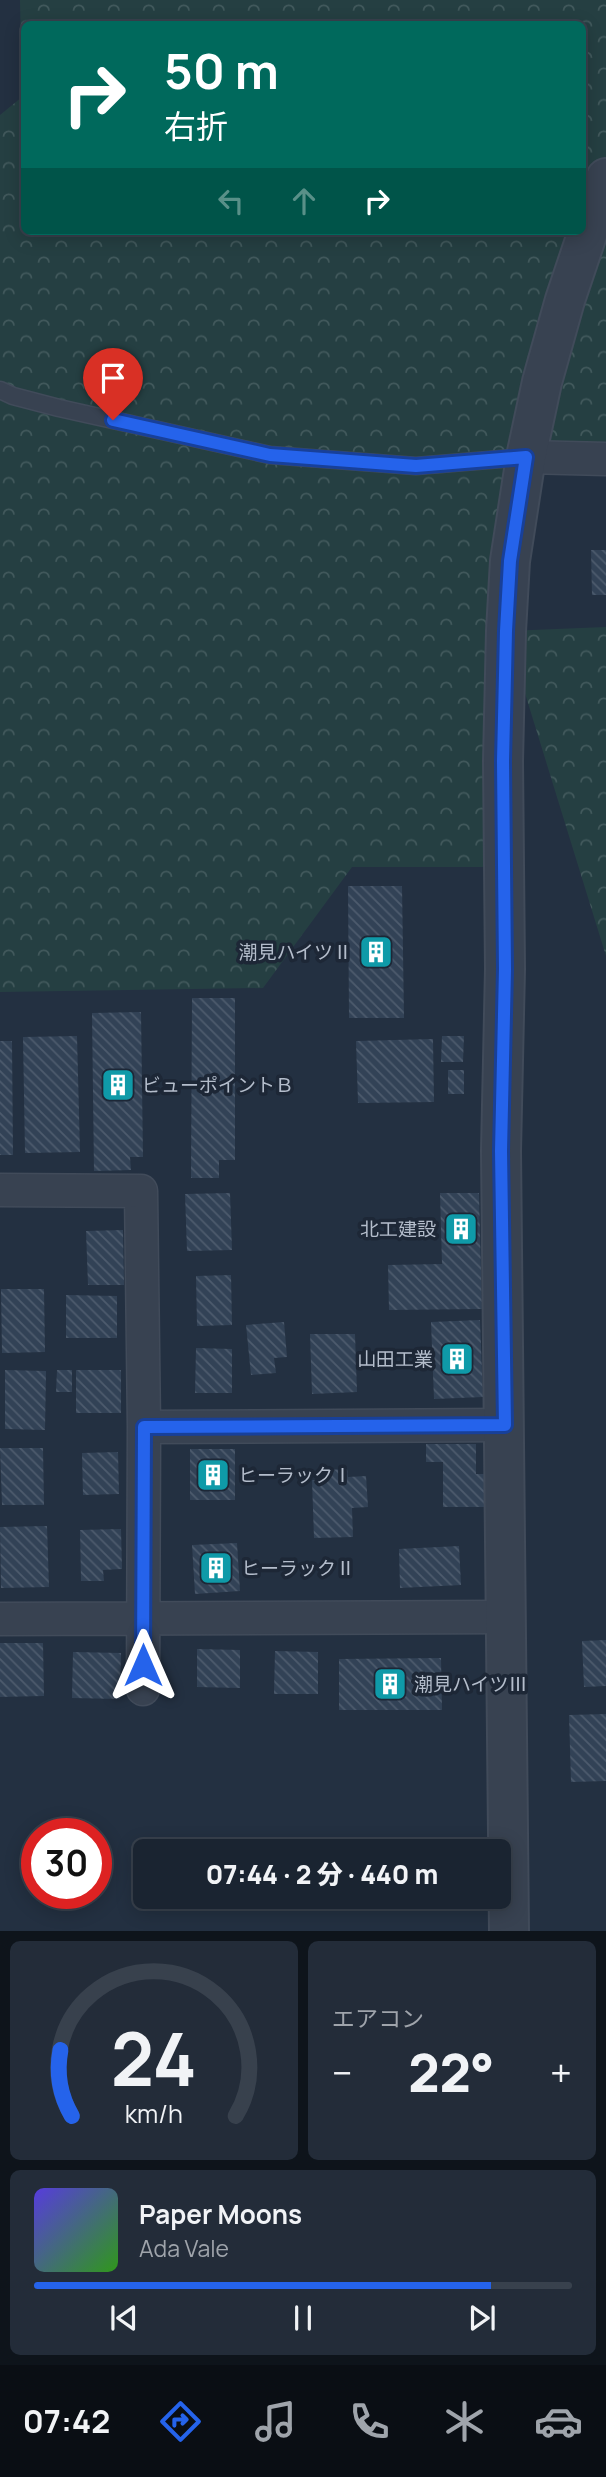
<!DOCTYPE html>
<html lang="ja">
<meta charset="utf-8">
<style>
:root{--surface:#1a2431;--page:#232c39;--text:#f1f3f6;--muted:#9fa4ab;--line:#38414d;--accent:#2563eb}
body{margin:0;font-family:Manrope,"Noto Sans JP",sans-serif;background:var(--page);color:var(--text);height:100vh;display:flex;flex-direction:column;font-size:26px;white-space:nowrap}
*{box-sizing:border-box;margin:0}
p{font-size:23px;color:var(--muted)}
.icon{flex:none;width:38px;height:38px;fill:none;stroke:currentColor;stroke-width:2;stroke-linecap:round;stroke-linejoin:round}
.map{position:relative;height:1931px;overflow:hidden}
.panel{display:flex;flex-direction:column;gap:10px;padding:10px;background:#0e141b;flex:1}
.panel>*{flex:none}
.top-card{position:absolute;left:21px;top:21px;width:565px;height:214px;border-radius:10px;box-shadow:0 4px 18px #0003,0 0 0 2px var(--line);background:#00695c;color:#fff;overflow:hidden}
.speed{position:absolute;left:21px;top:1818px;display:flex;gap:14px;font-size:35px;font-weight:700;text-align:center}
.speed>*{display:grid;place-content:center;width:91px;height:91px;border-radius:50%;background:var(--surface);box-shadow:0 4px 18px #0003,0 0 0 2px var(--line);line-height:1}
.speed .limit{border:10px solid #d22;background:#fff;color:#111}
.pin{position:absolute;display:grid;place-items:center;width:60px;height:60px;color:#fff;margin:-72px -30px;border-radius:50% 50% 50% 0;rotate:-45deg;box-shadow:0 0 7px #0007}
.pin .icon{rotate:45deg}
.me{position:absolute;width:77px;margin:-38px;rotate:0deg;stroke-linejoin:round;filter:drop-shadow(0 0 5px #0008)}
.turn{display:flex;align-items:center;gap:24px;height:147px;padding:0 28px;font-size:32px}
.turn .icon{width:91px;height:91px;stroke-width:2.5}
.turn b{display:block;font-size:49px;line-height:60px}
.lanes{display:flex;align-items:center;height:66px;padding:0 28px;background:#0003;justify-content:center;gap:35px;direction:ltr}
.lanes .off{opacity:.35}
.big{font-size:52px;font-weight:800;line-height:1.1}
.panel .widget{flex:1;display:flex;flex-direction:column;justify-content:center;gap:10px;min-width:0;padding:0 24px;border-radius:10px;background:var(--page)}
.panel .dial{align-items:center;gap:0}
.dial svg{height:182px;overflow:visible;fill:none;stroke:var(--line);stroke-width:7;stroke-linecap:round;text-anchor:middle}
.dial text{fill:var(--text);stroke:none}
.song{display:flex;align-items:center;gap:21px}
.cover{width:84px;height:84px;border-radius:10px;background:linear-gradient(135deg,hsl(250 70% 55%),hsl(110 70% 35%))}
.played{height:7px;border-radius:4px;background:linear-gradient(90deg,var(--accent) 85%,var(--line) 85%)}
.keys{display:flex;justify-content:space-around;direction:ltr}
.heat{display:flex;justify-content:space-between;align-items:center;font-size:38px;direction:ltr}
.panel .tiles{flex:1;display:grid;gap:10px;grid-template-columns:1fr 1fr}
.widget:last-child{grid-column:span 2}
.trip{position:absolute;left:133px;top:1839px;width:378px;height:70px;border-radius:10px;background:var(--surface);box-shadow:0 4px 18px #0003,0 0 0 2px var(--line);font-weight:800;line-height:70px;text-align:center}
.menu{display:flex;height:112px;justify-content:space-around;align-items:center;background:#0a0e14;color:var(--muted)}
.menu .icon{width:49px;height:49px}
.menu .current{color:var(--accent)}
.menu b{font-size:32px;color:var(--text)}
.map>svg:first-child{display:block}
.forest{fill:url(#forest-crowns);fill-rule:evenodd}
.building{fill:url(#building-back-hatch)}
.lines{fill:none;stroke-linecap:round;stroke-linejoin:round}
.service-casing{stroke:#414b5a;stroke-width:19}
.minor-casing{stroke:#414b5a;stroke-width:35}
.tertiary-casing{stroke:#414b5a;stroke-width:42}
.service{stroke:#384251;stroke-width:16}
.minor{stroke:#384251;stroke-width:32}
.tertiary{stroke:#384251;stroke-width:38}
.route-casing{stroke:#184099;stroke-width:18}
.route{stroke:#2563eb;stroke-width:12}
.labels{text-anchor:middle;stroke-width:7;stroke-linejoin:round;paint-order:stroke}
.poi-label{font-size:19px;fill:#b4bdcb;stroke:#1d2736;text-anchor:start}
</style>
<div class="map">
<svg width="606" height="1931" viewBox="0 0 606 1931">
<defs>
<pattern id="forest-crowns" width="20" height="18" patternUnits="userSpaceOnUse" patternTransform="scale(1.75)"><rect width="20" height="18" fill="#253f42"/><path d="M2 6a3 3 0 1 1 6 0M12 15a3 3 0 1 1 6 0" fill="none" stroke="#42595c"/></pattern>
<pattern id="building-back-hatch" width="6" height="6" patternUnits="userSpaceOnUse" patternTransform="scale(1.75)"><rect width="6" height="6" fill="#324256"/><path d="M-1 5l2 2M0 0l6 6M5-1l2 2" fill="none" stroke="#4d5b6d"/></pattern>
</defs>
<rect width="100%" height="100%" fill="#233041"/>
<!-- forest -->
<path class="forest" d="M20,0H606V459L526,457L507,631L606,627V956L507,635L505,867H352L263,988L0,992V115L22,97ZM24,24H583V231H24Z"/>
<!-- building -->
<path class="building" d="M591,550H606V595H592Z
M348,886H402L404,1018H349Z
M192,998H235V1160H219V1178H191Z
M141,1012L143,1157H130L131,1170L94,1171L92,1013Z
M77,1036L80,1152L25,1153L23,1037Z
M442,1036H464L463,1062H441Z
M433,1039L434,1102L358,1103L356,1041Z
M0,1041H12L13,1155H0Z
M448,1070H464V1094H448Z
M230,1193L232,1250L187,1251L185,1194Z
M440,1193H479L482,1309L389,1310L388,1265L442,1264Z
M123,1230L124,1285H88L86,1231Z
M231,1275L232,1325L197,1326L196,1276Z
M1,1289H44L45,1352L2,1353Z
M66,1295L117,1296V1338H66Z
M480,1320L483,1397L434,1399L431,1322Z
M284,1322L287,1357L274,1358L276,1373L251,1375L246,1325Z
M310,1334H355L357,1392L312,1394Z
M196,1348L232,1349V1393H195Z
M5,1370L46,1371L45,1430L5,1429Z
M57,1370H72V1392H56Z
M76,1370H121V1413H76Z
M426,1444H476V1474H484V1507H443V1462H426Z
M0,1448H43L44,1505H2Z
M190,1449H235V1500H190Z
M118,1452L119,1494L83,1495L82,1453Z
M347,1469L348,1477L366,1476L368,1507L352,1508L353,1537L314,1538L312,1480H327L326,1470Z
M47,1526L49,1587L1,1588L0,1527Z
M121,1529L122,1569L103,1570L104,1581H81L80,1530Z
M237,1543L240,1591L195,1594L192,1545Z
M459,1546L461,1585L400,1588L399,1549Z
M606,1640V1686L584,1687L582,1641Z
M0,1643H43L44,1696L0,1697Z
M197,1649L240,1650V1688L197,1687Z
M275,1651L318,1652V1694H274Z
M73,1652L121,1653L120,1699L72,1698Z
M441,1658L442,1710H339V1659Z
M606,1714V1781L571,1782L569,1715Z"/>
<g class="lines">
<defs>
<path id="service" d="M0,390L13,396L59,408L270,455L416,466L526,457"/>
<path id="minor" d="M526,457L606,459
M0,1190L141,1191L144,1427L143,1689
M144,1427L505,1425
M0,1619L506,1617"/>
<path id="tertiary" d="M509,1931L501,1151L505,969L503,761L506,631L510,561L526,457L542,382L565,300L606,178"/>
</defs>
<!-- service casing -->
<use href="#service" class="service-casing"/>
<!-- minor casing -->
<use href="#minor" class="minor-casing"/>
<!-- tertiary casing -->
<use href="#tertiary" class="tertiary-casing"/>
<!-- service -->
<use href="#service" class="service"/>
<!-- minor -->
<use href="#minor" class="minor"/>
<!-- tertiary -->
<use href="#tertiary" class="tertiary"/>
</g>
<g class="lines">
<defs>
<path id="route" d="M113,420L270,455L416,466L526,457L510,561L506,631L503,761L505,969L501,1151L505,1425L144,1427L143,1665"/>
</defs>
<!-- route casing -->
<use href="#route" class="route-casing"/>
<!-- route -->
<use href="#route" class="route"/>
</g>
<!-- icons -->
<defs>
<symbol id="building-square" viewBox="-11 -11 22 22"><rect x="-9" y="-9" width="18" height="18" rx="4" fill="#0f9aa8" stroke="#1d2736"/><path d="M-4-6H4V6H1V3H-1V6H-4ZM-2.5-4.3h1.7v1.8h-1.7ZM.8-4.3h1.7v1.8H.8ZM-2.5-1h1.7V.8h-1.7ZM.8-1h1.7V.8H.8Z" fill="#fff"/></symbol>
</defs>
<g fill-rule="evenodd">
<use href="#building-square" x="357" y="933" width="38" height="38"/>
<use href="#building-square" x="99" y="1066" width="38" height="38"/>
<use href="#building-square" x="442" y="1210" width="38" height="38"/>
<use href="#building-square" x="438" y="1340" width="38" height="38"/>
<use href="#building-square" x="194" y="1456" width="38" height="38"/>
<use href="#building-square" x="197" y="1549" width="38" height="38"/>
<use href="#building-square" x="371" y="1665" width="38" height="38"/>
</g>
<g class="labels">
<!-- poi labels -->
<g class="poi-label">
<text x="352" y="959" text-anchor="end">潮見ハイツⅡ</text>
<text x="142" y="1092">ビューポイントＢ</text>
<text x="436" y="1236" text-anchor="end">北工建設</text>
<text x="433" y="1366" text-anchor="end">山田工業</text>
<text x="238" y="1482">ヒーラックⅠ</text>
<text x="241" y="1575">ヒーラックⅡ</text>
<text x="414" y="1691">潮見ハイツⅢ</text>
</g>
</g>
</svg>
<div class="speed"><div class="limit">30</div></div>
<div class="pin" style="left:113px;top:420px;background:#d93025"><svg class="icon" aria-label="arrive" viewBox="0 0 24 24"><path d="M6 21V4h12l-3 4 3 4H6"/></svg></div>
<svg class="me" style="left:143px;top:1665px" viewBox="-20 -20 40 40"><path d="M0-17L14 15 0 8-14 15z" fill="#2563eb" stroke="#fff" stroke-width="4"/></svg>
<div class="trip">07:44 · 2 分 · 440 m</div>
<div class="top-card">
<div class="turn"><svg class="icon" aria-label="right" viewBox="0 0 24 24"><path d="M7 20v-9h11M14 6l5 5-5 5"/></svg><div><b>50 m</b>右折</div></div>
<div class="lanes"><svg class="icon off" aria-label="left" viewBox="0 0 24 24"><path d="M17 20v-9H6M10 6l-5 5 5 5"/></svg><svg class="icon off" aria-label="ahead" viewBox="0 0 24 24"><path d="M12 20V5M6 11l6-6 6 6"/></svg><svg class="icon" aria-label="right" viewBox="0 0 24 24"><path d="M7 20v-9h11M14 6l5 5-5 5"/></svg></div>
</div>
</div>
<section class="panel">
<div class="tiles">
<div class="widget dial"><svg viewBox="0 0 100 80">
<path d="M14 69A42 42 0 1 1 86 69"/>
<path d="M14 69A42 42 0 0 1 9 40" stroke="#2563eb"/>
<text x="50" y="56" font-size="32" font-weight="700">24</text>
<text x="50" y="72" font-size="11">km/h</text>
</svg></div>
<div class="widget"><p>エアコン</p>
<div class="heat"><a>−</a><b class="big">22°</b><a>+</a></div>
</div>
<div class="widget">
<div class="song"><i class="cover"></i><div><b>Paper Moons</b><p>Ada Vale</p></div></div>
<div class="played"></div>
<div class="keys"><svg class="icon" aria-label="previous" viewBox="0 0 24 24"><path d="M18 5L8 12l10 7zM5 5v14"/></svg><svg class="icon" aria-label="pause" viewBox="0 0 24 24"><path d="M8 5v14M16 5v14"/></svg><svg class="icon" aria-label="next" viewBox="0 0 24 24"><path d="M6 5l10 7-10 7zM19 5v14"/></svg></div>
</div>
</div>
</section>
<nav class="menu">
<b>07:42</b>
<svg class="icon current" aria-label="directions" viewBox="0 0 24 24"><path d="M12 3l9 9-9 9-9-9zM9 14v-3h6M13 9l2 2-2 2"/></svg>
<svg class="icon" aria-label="music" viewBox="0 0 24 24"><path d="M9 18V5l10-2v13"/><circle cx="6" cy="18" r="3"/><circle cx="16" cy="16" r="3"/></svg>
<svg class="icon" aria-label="phone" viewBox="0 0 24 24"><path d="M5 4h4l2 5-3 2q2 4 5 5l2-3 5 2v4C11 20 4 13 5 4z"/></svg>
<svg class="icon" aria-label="climate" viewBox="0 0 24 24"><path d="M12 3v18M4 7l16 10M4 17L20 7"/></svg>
<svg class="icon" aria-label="car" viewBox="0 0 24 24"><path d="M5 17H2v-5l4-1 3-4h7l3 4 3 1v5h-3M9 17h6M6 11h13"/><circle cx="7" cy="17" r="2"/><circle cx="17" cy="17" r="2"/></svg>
</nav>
